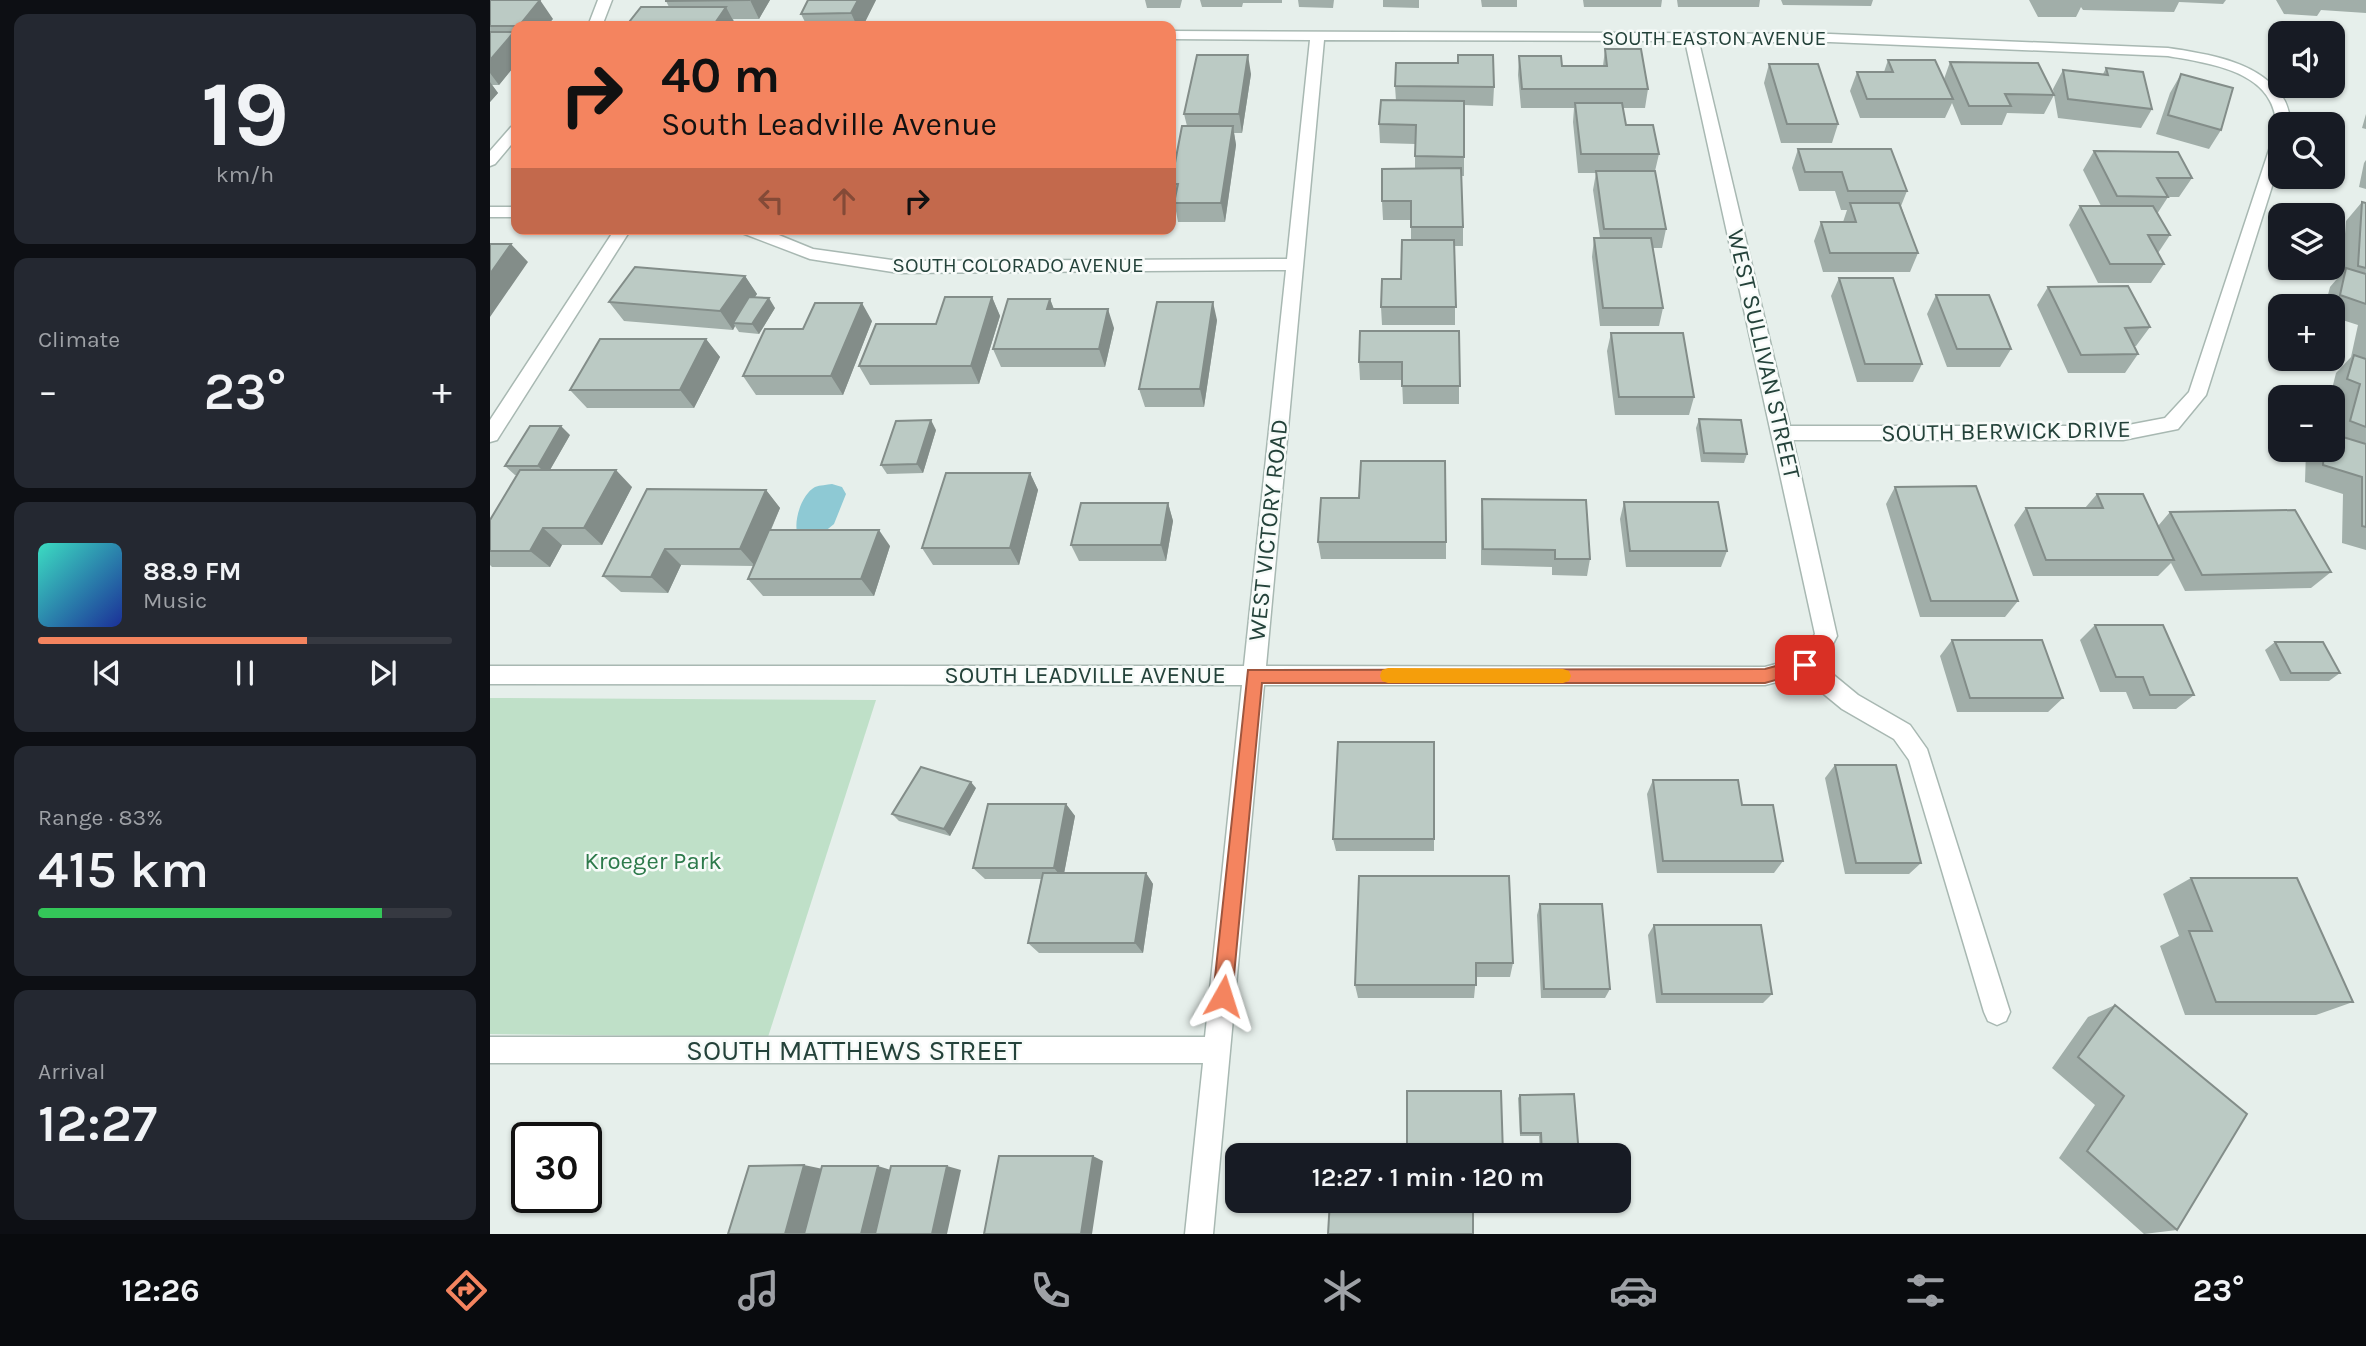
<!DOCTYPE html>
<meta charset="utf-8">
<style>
:root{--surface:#171b24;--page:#242831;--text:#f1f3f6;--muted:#9ea1a6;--line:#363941;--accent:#f4845f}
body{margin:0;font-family:Karla,sans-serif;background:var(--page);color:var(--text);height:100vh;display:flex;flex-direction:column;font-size:26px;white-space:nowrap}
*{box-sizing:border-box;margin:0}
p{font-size:23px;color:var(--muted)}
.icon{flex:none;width:38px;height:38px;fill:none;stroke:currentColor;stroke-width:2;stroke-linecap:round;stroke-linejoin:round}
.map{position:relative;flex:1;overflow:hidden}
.side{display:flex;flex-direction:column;gap:14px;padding:14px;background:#0d0f14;width:490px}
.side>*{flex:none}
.guide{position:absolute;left:21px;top:21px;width:665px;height:214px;border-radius:14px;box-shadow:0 2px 5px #0004;background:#f4845f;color:#111;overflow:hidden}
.buttons{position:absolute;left:1778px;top:21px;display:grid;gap:14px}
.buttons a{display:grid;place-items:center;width:77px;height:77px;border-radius:14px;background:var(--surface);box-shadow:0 2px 5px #0004;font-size:35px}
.speed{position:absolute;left:21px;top:1122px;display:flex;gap:14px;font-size:35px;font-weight:700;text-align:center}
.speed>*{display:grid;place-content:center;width:91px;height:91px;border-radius:50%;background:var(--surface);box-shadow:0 2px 5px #0004;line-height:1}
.speed .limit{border:4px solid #111;border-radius:10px;background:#fff;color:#111}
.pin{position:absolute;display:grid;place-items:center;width:60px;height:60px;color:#fff;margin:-30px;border-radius:14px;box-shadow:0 4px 10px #0006}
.me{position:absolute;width:77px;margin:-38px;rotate:6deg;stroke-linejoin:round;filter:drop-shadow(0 0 5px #0008)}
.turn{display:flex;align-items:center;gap:24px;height:147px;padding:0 35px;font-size:32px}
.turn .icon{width:91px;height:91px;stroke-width:2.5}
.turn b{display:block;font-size:49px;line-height:60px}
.lanes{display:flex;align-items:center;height:66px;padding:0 35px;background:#0003;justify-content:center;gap:35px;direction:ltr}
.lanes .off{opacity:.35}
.big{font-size:52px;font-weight:600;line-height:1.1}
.side .tile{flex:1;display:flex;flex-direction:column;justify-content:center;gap:10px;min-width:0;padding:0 24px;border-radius:14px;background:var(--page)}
.side .dial{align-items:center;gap:0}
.dial b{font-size:91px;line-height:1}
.song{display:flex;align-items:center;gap:21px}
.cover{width:84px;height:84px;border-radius:10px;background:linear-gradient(135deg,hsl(170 70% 55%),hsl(230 70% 35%))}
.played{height:7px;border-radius:4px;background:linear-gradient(90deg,var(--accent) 65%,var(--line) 65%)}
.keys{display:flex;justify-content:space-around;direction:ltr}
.heat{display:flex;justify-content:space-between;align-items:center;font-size:38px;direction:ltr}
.charge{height:10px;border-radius:5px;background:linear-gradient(90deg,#34c759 83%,var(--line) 0)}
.trip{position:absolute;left:735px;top:1143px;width:406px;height:70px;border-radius:14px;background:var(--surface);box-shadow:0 2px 5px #0004;font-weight:600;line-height:70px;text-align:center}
.dock{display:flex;height:112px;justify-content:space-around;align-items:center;background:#090b0e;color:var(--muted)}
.dock .icon{width:49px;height:49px}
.dock .on{color:var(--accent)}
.dock b{font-size:32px;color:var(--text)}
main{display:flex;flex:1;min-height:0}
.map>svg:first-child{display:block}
.green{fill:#bfe0c8}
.water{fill:#8ec9d4}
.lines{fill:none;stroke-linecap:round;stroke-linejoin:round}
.service-casing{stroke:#a8b8b2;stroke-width:3}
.minor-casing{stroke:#a8b8b2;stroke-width:3}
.service{fill:#fff;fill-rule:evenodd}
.minor{fill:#fff;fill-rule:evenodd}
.wall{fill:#a1aea9}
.shaded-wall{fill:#838d89}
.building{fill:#bbcac4;stroke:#838d89;stroke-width:2}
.route{fill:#f4845f;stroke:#9f563e;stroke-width:2}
.slow{fill:#f59e0b}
.labels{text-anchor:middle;stroke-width:5;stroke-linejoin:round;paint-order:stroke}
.far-street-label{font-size:21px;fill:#24423a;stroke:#f7fbf9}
.street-label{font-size:24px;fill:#24423a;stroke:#f7fbf9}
.park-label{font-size:24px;fill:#2d7a4b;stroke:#f7fbf9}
.near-street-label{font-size:28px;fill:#24423a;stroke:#f7fbf9}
</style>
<main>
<section class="side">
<div class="tile dial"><b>19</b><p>km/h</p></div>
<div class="tile"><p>Climate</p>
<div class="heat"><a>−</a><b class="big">23°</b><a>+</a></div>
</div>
<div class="tile">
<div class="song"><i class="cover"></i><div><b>88.9 FM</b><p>Music</p></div></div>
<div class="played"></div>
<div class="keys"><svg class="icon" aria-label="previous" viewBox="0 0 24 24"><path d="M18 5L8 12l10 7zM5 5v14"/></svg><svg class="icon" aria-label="pause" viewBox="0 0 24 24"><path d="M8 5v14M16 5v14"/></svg><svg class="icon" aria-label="next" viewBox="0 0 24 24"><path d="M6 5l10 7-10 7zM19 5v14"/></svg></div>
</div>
<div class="tile"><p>Range · 83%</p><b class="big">415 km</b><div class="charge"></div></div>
<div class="tile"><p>Arrival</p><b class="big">12:27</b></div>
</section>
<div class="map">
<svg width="1876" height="1234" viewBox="0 0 1876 1234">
<rect width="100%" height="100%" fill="#e6efeb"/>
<!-- green -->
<path class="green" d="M0,698L386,700L278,1037L0,1034Z"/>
<!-- water -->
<path class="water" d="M342,484L352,487L356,494L344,524L333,533L307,532C304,519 312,494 325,487C330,485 337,485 342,484Z"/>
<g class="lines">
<defs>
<path id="service" d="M1315,656L1323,658L1368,695L1420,725L1437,749L1520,1012L1516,1021L1507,1025L1498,1021L1494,1012L1419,760L1404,739L1352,709L1307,672L1304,665L1307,658Z"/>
<path id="minor" d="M108,0H122L112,26H98Z
M681,31L1340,34L1678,48C1717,54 1770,61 1793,98C1798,105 1799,115 1802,124H1790V127C1785,119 1785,110 1780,101C1763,68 1711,62 1678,56L1340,42H1209L1300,426H1633L1675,418L1699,392L1783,138L1790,134V161L1716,395L1688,429L1633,440H1303L1347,636C1328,675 1313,675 1275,685H774L723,1234H695L713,1063H0V1037H715L752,685L0,684V666H754L796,270L409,273L320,259L252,233L250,229H274L323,249L409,261L797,259L820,40L681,39ZM834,40L1195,41L1325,634L1308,658L1275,667L776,666Z
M26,126V139L5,164L0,166V151L21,127Z
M0,207H26V217H0Z
M125,229H141L7,440L0,442V420Z"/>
</defs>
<!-- service casing -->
<use href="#service" class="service-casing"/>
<!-- minor casing -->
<use href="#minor" class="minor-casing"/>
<!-- service -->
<use href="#service" class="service"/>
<!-- minor -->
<use href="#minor" class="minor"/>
</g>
<!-- wall -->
<path class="wall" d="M0,0L63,19L26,26V64L9,85H2L8,93L0,102Z
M280,0L269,19H243L246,26H136L179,7L176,1Z
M318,0H386L373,26H317L311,14Z
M614,0H692L690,8H657L655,0Z
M710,0H792V3H753L752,7H712Z
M808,0H844L843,8L809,7Z
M893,0H929V8L893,7Z
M991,0H1027V7H992Z
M1093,0H1172L1171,7H1094Z
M1187,0H1270L1269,7H1188Z
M1291,0H1383L1381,6L1293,5Z
M1539,0H1736L1733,4L1689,2L1684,12L1593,10L1591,7L1586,17H1548Z
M1786,0H1876V13L1831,10L1827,16L1794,14Z
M1115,49L1158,89L1155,108H1133L1136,125L1169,154L1165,171L1176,229L1172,248H1162L1173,308L1169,326H1110L1102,257L1104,238H1110L1103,190L1106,173H1088L1083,122L1084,108H1031L1028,75L1029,56L1072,66H1113Z
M1398,60L1454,79L1460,62L1564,95L1554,114L1517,113L1512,125H1471L1462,103L1455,118H1370L1360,91L1367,72H1394Z
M1279,64L1348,124L1342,143H1291L1274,83Z
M1616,68L1662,109L1651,128L1568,118L1563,89L1573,70L1613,74Z
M761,74L752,133H744L746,145L735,222H688L681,184L697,126L694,114Z
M1691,74L1731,130L1719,149L1666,134L1680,93Z
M905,86L1004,87L1003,106L974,105V176H971L973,227V246H965V325H892L891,307L911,279L921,240V220H893L892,201L925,169V144L890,143L889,124L906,101Z
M1876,114V129L1872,128Z
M1308,149L1417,191L1411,206L1428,253L1420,272H1333L1324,241L1331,222H1353L1357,210H1351L1345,191H1309L1302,168Z
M1604,151L1702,178L1689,197H1678L1667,214L1680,235L1668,253L1674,264L1661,283H1608L1579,225L1590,206H1611L1593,170Z
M1876,160V189L1869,187L1874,163Z
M1872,202L1876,203V550L1852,543L1853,494L1815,482L1816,450H1843V434L1852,402L1843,398V397H1840L1846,373L1861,357L1868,325L1843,317V306H1835L1840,287L1852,273L1856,221Z
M255,276L267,294L265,297L285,308L269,334L249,332L245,326L243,330L134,321L119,302Z
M1349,278L1432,364L1423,382H1367L1341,296Z
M1558,287L1660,327L1646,346H1644L1648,354L1635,373H1578L1547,305Z
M1446,295L1521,349L1510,367H1457L1437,314Z
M502,297L510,316L489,384L380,385L369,366L446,324Z
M560,299L564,309L624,328L615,367H511L503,349Z
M727,320L714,407H655L649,389Z
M382,321L353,395H266L253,376L313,329Z
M969,331V404H913L912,380H870L869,362Z
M1121,333L1204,397L1199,415H1125L1117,351Z
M216,339L230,357L204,408H97L80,390Z
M1209,419L1257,454L1254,463L1211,462L1206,428Z
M446,430L433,473L397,474L391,465Z
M80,435L60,470L142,487L112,545H72L60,567H2L0,565V520L27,475H25L15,466Z
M540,473L548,490L529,565H443L432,548Z
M1405,487L1528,601L1515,617H1430L1396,504Z
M276,490L290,508L281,530L400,546L384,596H273L258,579L264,566L191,565L178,593L131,592L113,576Z
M1607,494L1668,526L1680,512L1841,572L1821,588L1695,591L1681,563L1668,576H1543L1524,525L1536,508H1595Z
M869,498L956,542V559H831L828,542Z
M992,499L1100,559L1097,576L1062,575V567L991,565V516Z
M1134,502L1237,551L1231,567H1136L1130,519Z
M678,503L683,521L676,561H589L581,545Z
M1605,625L1704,695L1686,709H1643L1636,692H1610L1590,640Z
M1462,640L1573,698L1558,712H1467L1450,656Z
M1785,642L1850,673L1839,681H1790L1775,650Z
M944,742V851H846L843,839Z
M1345,765L1431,863L1419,874H1355L1335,778Z
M1163,780L1252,805L1293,861L1284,873H1167L1157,794Z
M486,788L460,836L409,821L402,814Z
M576,804L585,816L574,873H656L663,884L653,953H549L538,943L551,879H495L483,868Z
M869,876L1023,963L1020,977H986L984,998H868L865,985Z
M1701,878L1863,1002L1826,1015H1695L1670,946L1689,936L1673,894Z
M1050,904L1120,989L1115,998H1051L1047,915Z
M1164,925L1282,994L1273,1003H1166L1158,935Z
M1625,1005L1687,1230L1654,1234L1569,1158L1605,1105L1562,1068L1598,1017Z
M1030,1095L1089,1155H1050L1049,1136H1030L1028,1098Z"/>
<!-- shaded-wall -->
<path class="shaded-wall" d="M50,0L63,19L57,26H29Z
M260,0H280L269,19Z
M368,0H386L373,26H367L361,13Z
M236,7L246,26H223Z
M24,32L26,36V64L9,85L0,73V60Z
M758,55L761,74L752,133L749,114Z
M0,82L8,93L0,102Z
M743,126L746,145L735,222L731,203Z
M21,244L38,262L0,317V274Z
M255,276L267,294L247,323H243L245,326L243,330L230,311Z
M502,297L510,316L489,384L481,366Z
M279,298L285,308L269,334L262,324Z
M560,299L567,318L557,309Z
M723,302L727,320L714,407L710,389Z
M372,303L382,321L353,395L341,376Z
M618,309L624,328L615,367L609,349Z
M216,339L230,357L204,408L190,390Z
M441,420L446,430L433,473L427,464Z
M71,426L80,435L57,475L48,466Z
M126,470L142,487L112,545L94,528Z
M540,473L548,490L529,565L520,548Z
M276,490L290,508L265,566L250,549Z
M678,503L683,521L676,561L671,545Z
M53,528L72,545L60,567L40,551Z
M389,530L400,546L384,596L371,579Z
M175,549L191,565L178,593L161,577Z
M481,782L486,788L460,836L454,829Z
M576,804L585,816L573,879L564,868Z
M656,873L663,884L653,953L645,943Z
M603,1156L613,1161L602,1234H591Z
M314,1165L333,1169L315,1234H295Z
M388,1166L404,1171L389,1234H371Z
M457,1166L471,1170L457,1234H442Z"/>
<!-- building -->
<path class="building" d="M0,0H50L29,26H0Z
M176,0H260L176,1Z
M318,0H368L361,13L311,14Z
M151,7H236L223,26H136Z
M0,32H24L0,60Z
M1115,49H1151L1158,89H1032L1029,56H1071L1072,66H1117Z
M707,55H758L749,114H694Z
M968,55H1003L1004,87L905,86L906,63H968Z
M1398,60H1445L1463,99H1377L1367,72H1403Z
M1460,62L1548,63L1564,95L1515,94L1521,106H1479Z
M1279,64H1328L1348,124H1297Z
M1616,68L1653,72L1662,109L1578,99L1573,70L1618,75Z
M1691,74L1743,88L1731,130L1678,115Z
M891,100L974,101V157L925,156L926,125L889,124Z
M1085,103H1132L1136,125H1163L1169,154H1091Z
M692,126H743L731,203H684L688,184H681Z
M1308,149H1401L1417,191H1358L1352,172H1315Z
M1604,151L1688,152L1702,178H1667L1678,197L1627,196Z
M971,168L973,227H921V201H892V169Z
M1106,171H1165L1176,229H1114Z
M1872,202L1876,203V268L1868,266Z
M1360,203H1409L1428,253H1340L1331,222H1366Z
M1590,206H1663L1680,235H1658L1674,264H1620Z
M1104,238H1161L1173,308H1113Z
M912,240H964L966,307H891L892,279H911Z
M0,244H21L0,274Z
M145,267L255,276L230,311L119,302Z
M1856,268L1876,274V304L1850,295Z
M1349,278H1403L1432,364H1375Z
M1638,286L1660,327L1635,328L1648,354L1591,355L1558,287Z
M1446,295H1499L1521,349H1467Z
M259,297L279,298L262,324L243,323Z
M455,297H502L481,366H369L386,324H446Z
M518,299H560L557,309H618L609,349H503Z
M667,302H723L710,389H649Z
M325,303H372L341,376H253L275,329H313Z
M870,331H969L970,386H912V362H869Z
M1121,333H1193L1204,397H1129Z
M110,339H216L190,390H80Z
M1864,355L1876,359V427L1860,421L1870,384L1857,379Z
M1209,419L1251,420L1257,454L1214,453Z
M441,420L427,464L391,465L406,421Z
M40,426H71L48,466H15Z
M1843,434L1876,444V527L1872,526V477L1833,465L1834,450H1843Z
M871,461H955L956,542H828L831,498H869Z
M30,470H126L94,528H53L40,551H0V520Z
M456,473H540L520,548H432Z
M1486,486L1528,601H1441L1405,487Z
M157,489L276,490L250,549H175L161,577L113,576Z
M1607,494H1653L1684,560H1556L1536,508H1613Z
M992,499L1096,500L1100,559H1065V550L993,549Z
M1134,502H1228L1237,551H1140Z
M591,503H678L671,545H581Z
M1805,510L1841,572L1712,575L1680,512Z
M279,530H389L371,579H258Z
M1605,625H1673L1704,695H1660L1653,677H1626Z
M1462,640H1552L1573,698H1480Z
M1785,642H1833L1850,673H1801Z
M848,742H944V839H843Z
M1345,765H1406L1431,863H1366Z
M431,767L481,782L454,829L402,814Z
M1163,780H1248L1252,805H1283L1293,861H1173Z
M498,804H576L564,868H483Z
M553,873H656L645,943H538Z
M869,876H1019L1023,963H986V985H865Z
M1701,878H1807L1863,1002H1726L1699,931H1722Z
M1050,904H1112L1120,989H1054Z
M1164,925H1271L1282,994H1172Z
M1625,1005L1757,1114L1687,1230L1597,1151L1634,1096L1588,1057Z
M917,1091H1011L1013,1155H917Z
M1084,1094L1089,1155H1052L1051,1133H1031L1030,1095Z
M509,1156H603L591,1234H494Z
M314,1165L295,1234H238L259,1166Z
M332,1166H388L371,1234H314Z
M401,1166H457L442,1234H385Z
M840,1200H983V1234H838Z"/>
<!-- route -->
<path class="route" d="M1315,658L1321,660L1323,665L1321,670L1275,683H772L742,996L739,1003L733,1006L726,1003L723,996L758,670L1275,669Z"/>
<!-- slow -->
<path class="slow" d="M898,668L1073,669L1079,671L1081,676L1079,681L1073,683H898L892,681L890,676L892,670Z"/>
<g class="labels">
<!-- far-street labels -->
<g class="far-street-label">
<text x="1224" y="45">SOUTH EASTON AVENUE</text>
<text x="528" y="272">SOUTH COLORADO AVENUE</text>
</g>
<!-- street labels -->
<g class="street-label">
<text transform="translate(1274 354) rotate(77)" y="8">WEST SULLIVAN STREET</text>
<text transform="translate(1516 431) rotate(-1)" y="8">SOUTH BERWICK DRIVE</text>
<text transform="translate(778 530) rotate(-84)" y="8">WEST VICTORY ROAD</text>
<text x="595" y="683">SOUTH LEADVILLE AVENUE</text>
</g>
<!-- park labels -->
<g class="park-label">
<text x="163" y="869">Kroeger Park</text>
</g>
<!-- near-street labels -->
<g class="near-street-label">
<text x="364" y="1060">SOUTH MATTHEWS STREET</text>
</g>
</g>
</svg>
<div class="buttons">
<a><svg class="icon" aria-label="sound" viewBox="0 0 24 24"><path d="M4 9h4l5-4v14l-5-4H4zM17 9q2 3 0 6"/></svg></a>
<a><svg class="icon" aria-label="search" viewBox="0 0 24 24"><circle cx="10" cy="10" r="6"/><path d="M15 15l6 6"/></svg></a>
<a><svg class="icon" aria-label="layers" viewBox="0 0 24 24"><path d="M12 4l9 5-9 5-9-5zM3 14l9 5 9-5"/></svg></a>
<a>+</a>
<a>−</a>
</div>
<div class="speed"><div class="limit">30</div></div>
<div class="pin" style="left:1315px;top:665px;background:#d93025"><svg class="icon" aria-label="arrive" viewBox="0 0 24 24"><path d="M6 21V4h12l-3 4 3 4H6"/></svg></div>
<svg class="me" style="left:733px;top:996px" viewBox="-20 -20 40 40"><path d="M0-17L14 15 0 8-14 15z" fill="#f4845f" stroke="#fff" stroke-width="4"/></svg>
<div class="trip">12:27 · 1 min · 120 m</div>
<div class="guide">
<div class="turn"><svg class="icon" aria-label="right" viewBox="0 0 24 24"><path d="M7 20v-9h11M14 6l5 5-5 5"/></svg><div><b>40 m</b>South Leadville Avenue</div></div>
<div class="lanes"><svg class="icon off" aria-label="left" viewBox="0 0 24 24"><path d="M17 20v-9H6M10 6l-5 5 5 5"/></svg><svg class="icon off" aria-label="ahead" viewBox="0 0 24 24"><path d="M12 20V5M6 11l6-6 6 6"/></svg><svg class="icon" aria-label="right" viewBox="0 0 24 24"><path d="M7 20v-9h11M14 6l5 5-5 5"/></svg></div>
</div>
</div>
</main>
<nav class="dock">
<b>12:26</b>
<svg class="icon on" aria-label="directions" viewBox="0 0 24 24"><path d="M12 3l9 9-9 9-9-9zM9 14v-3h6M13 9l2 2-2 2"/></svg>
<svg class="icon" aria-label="music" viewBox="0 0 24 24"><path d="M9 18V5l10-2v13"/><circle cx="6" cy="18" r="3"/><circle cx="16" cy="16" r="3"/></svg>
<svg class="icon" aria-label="phone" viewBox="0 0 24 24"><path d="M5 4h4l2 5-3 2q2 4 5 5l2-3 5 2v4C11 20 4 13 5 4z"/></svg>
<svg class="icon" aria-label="climate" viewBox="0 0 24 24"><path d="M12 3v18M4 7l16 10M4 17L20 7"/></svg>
<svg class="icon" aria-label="car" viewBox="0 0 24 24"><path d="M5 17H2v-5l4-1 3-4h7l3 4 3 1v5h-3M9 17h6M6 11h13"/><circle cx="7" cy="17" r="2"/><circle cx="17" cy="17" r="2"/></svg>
<svg class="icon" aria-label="filters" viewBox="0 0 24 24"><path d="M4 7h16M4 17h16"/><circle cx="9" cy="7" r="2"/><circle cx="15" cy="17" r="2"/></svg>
<b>23°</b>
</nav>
